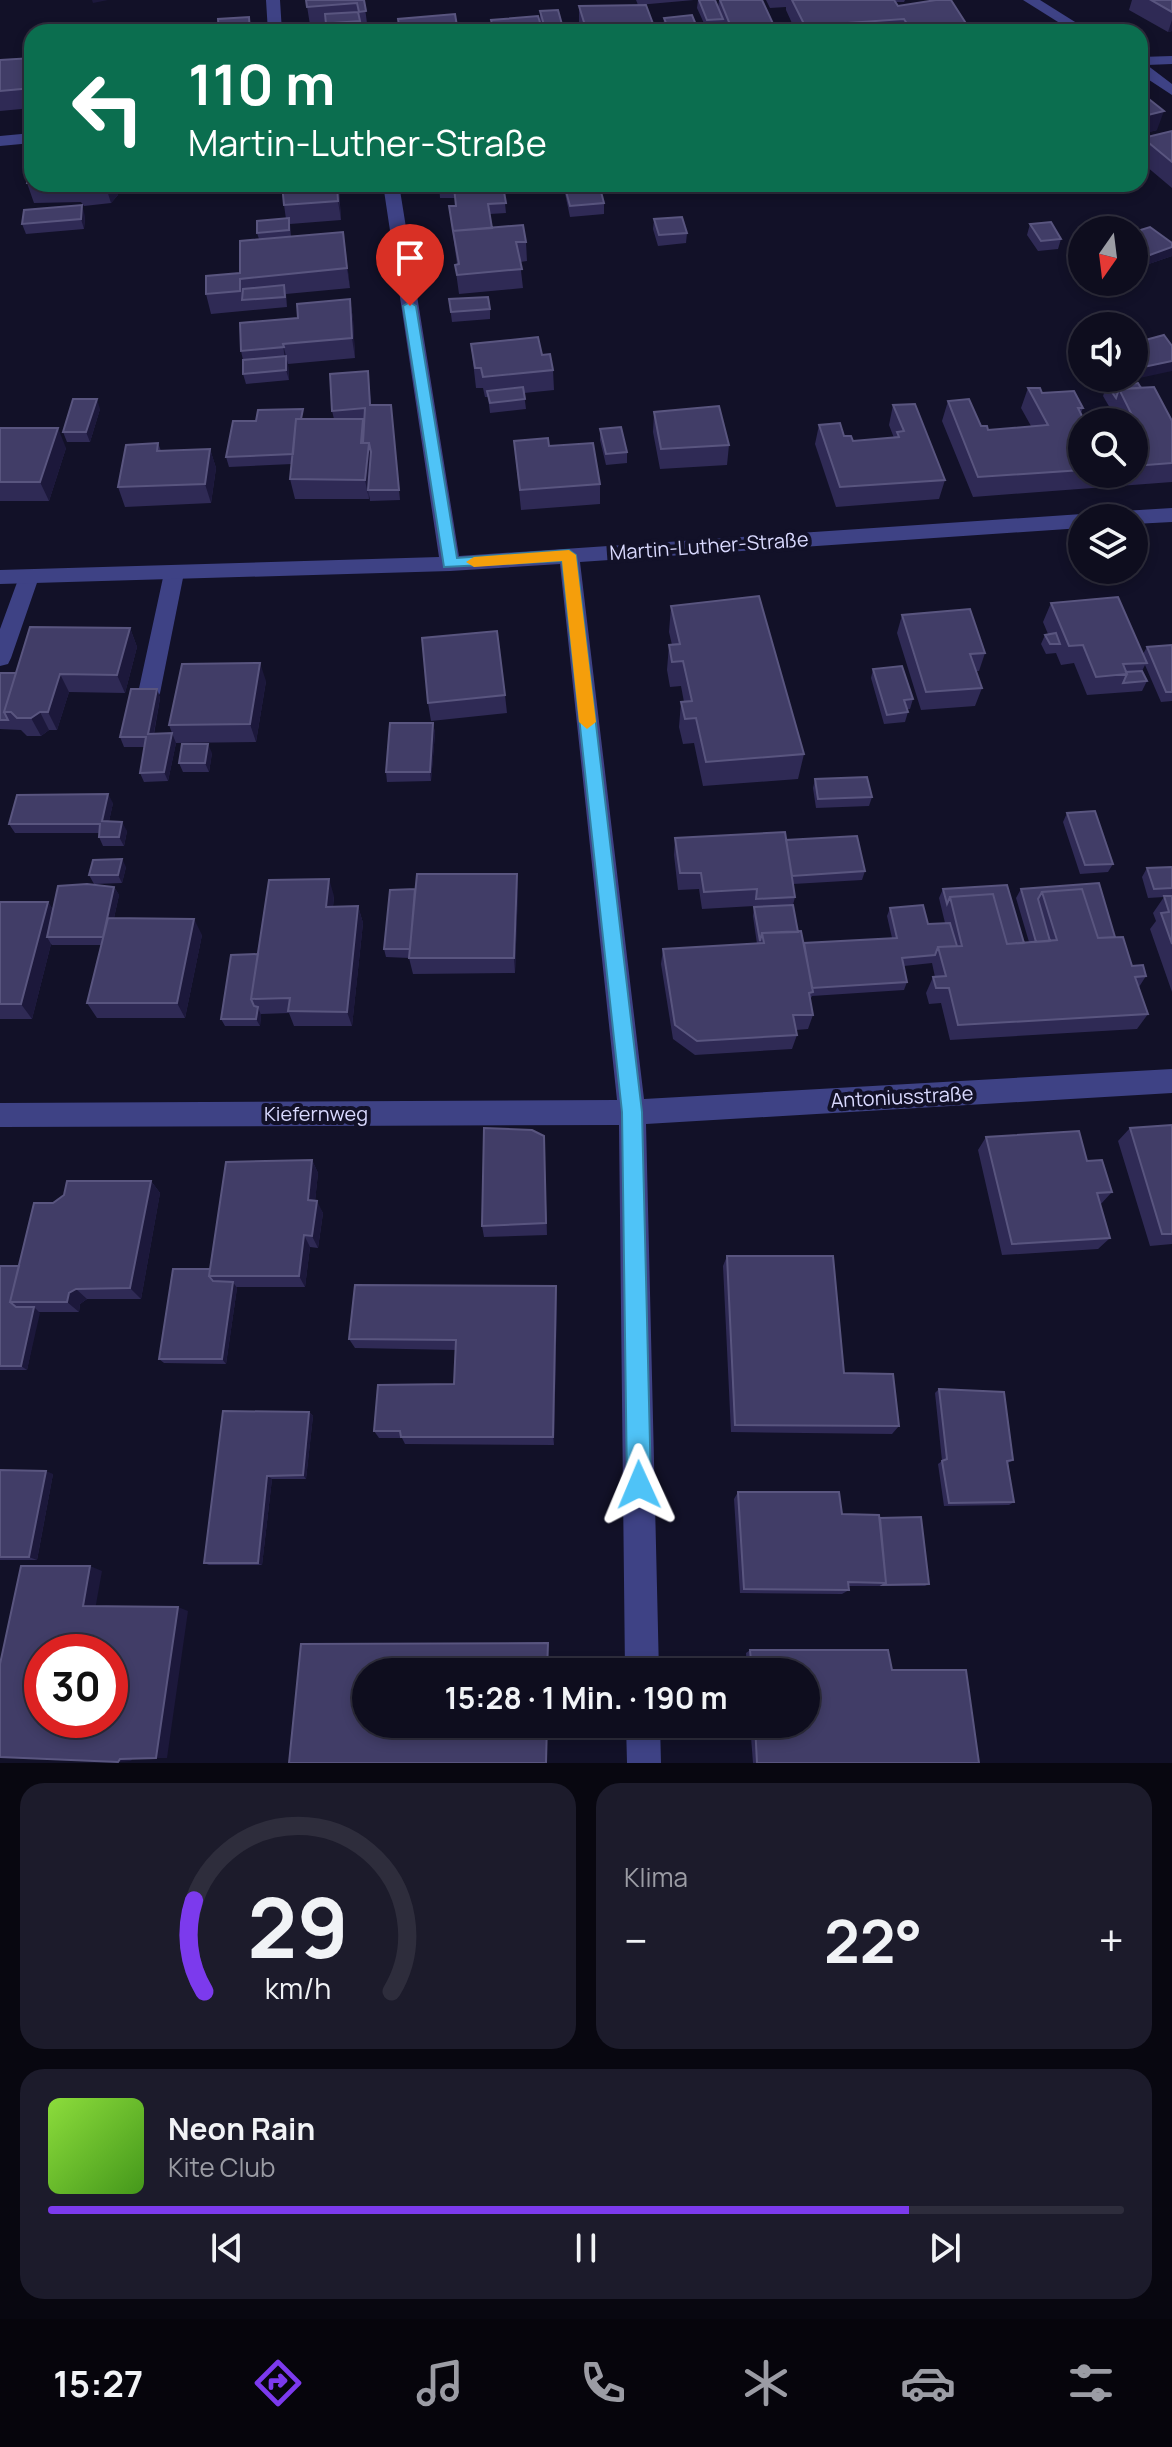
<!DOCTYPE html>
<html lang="de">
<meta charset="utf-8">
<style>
:root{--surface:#0e0d1e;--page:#1c1b2b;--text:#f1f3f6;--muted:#9b9ca4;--line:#2e2d3c;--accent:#7c3aed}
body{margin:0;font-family:Manrope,sans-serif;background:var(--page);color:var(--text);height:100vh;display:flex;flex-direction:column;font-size:30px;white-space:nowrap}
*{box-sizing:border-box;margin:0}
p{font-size:26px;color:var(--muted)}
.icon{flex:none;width:44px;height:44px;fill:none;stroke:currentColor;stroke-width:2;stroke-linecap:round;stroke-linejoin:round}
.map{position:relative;height:1763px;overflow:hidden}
.details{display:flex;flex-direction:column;gap:20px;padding:20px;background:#080710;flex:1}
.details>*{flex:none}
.banner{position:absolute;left:24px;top:24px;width:1124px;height:168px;border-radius:24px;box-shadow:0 4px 12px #0003,0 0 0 2px var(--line);background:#0b6e4f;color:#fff;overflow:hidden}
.needle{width:52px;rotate:194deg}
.fabs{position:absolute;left:1068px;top:216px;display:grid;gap:16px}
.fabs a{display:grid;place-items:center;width:80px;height:80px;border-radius:50%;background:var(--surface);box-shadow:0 4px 12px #0003,0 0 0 2px var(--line);font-size:40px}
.speed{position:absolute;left:24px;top:1634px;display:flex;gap:16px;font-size:40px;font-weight:700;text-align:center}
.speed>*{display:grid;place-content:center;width:104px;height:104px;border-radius:50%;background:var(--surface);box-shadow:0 4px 12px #0003,0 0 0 2px var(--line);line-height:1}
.speed .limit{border:12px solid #d22;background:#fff;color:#111}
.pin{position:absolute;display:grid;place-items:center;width:68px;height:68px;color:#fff;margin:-82px -34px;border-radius:50% 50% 50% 0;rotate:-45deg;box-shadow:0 0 8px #0007}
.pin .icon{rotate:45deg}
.me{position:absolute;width:88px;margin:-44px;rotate:359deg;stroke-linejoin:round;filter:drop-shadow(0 0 6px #0008)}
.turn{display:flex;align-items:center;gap:28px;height:168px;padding:0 32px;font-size:36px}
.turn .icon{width:104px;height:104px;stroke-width:2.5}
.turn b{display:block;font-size:56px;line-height:68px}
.big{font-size:60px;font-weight:700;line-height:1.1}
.details .tile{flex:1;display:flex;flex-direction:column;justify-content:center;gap:12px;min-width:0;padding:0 28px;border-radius:24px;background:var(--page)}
.details .dial{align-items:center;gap:0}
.dial svg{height:208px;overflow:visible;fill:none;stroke:var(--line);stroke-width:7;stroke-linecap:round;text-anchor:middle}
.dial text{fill:var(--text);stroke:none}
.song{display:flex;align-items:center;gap:24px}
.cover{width:96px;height:96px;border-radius:12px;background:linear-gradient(135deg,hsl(90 70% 55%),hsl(100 70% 35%))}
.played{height:8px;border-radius:4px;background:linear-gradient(90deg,var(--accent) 80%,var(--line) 80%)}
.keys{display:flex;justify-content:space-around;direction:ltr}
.heat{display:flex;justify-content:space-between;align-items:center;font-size:44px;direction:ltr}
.details .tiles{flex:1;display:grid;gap:20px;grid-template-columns:1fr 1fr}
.tile:last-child{grid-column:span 2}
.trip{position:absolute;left:352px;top:1658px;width:468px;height:80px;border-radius:40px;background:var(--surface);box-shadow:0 4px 12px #0003,0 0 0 2px var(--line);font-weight:700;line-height:80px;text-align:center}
.tabs{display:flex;height:128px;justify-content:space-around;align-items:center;background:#06050c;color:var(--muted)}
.tabs .icon{width:56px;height:56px}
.tabs .on{color:var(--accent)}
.tabs b{font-size:36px;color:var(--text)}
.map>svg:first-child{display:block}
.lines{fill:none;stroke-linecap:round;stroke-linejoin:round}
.lane{fill:#3e4285;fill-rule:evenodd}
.street{fill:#3e4285;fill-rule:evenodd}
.wall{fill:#2f2a55}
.shaded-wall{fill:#1c183b}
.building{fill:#413d67;stroke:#59557f;stroke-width:2;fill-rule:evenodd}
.route{fill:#4fc3f7;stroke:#337fa1;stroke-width:2}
.slow{fill:#f59e0b}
.labels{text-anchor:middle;stroke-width:8;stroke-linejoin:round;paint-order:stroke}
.street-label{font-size:20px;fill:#d9d9fe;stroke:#121128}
</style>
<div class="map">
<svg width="1172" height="1763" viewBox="0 0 1172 1763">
<rect width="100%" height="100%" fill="#121128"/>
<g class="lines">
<!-- lane -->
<path class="lane" d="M174,566L181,568L184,573L160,693L157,699L149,701L141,699L138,693L164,573L167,568Z
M29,570L36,572L39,577L11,658L8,664L0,666V629L19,577L22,572Z"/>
<!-- street -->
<path class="street" d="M266,0H280L282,32H268Z
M1023,0H1040L1091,32H1074Z
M1172,56V64L1147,65L1172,84V95L1140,74V57Z
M32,133V143L0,146V136Z
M383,184H399L459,556L1082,514L1090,518H1082V528L580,562L644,1099L1172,1069V1093L646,1124L659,1672H625L619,1125L0,1127V1103L617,1100L560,564L450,571L0,584V570L439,557Z
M1172,508V522L1134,524V518H1113L1123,511Z
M626,1724H660L661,1763H627Z"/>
</g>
<!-- wall -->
<path class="wall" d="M306,0H364L368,31L352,32H306L310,25Z
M636,0H694L638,5Z
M698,0H715L718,8L719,0H762L776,32H724L722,28L707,30L697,8Z
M766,0H905L904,2H895L898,6L969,28L968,32H796L786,10V7L770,8Z
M1132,0H1172V31L1168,32L1129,10Z
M579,6L655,29H663L664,18L699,32H581L579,26Z
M540,11L563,28V32H492L491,20L540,21Z
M32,58V108L0,111V60Z
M1140,92L1157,130L1145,133V138L1172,131V188L1140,161Z
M32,149V184H119L118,195L111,203L84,206L81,202L34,203L27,183Z
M157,184H220V192L191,194L190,189L159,191Z
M282,184H349V188L339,189L341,220L290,224L291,237L343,232L350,288L286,294L287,307L211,314L206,294L240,273L259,239L257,233L286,219L284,205Z
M439,184H503L506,213L490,214L492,228L526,242L527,261L520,262L523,288L459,294L455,265L457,264L449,206H456L455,198H440Z
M563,184H640V189L601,192L604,203V214L570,217Z
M85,216L84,229L26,234L22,224Z
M654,219L687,233L686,243L658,246L653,229Z
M1030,224L1061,239L1058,249L1038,251L1027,235Z
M1134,232L1172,243V256L1143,266L1134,260Z
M350,299L353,319L355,358L288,364L289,380L246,384L243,374V360L241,351L298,318Z
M449,299L490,309V319L452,322Z
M471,344L542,355L553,370L554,390L524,393L526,409L490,413L488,397H485L483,388H476Z
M368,371L371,405H391L400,500L370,501L369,495V499H295L290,479L292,464L229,467L226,457L256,421L334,419L332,411Z
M1138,383L1172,421V482L973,497L942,421L948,401L981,426L988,430L1031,426L1021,408L1028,388L1083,408L1081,413L1082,422V474H1134V422L1117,420L1103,396L1107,385Z
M893,405L945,480L939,499L836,507L815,444L819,425L853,441L894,438L889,425Z
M100,409L90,442H67L63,432Z
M654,412L729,445L727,465L660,469L653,432Z
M0,428L66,448L49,501H0Z
M600,429L627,452V463L606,465L600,440Z
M514,441L549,446L600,484V504L521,510Z
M158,443L161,451L210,449L216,468L211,503L125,507L118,487Z
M1051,603L1143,654L1147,647L1172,645V701L1161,702L1145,665L1142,671L1147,681L1142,691L1087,695L1074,663L1061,665L1056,653L1046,654L1041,644L1045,635L1048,634L1043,622Z
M671,606L804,754L798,779L703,786L694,743L683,744L679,727L681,702H684L681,686L670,687L667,670L669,645H672L669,632Z
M902,615L985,653L979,671H976L982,688L975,706L921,710L897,633Z
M130,628L137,647L125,693L69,692L57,730H49L41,736H27L21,730L0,729V673H16Z
M873,669L913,699L910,709H907L908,712L905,722L884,724L871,678Z
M266,681L256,742L176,743L168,781L144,782L140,773L145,747H124L120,737L157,689L160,698L154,734L172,733L169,725Z
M505,695L507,713L431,721L428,703Z
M433,723L435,733L431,781L387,782L386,772Z
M212,753L209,772H183L179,763Z
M815,779L872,797L869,806L816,808L813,788Z
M113,803L109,821L127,831L124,846H103L99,837V833H15L9,824Z
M1067,813L1113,864L1108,872L1080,874L1063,822Z
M675,838L786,840L865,871L862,880L793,884L795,897L793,905L798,932L804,943L892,938L887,916L890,908L928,924L945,923L939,898L943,889L1024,943L1029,942L1016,898L1021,889L1099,883L1115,937L1132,966L1146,976L1139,987L1148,1014L1137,1029L950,1040L941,1003L929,1004L926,993L933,977H935L932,963L904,966L907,982L904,990L812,996L810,1000L813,1015L808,1029L796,1030L797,1035L792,1049L695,1055L673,1039L661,964L663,949L757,944L753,916L754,906L702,909L699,889L678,890L674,855Z
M126,867L122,883L94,884L89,875Z
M1172,867V992L1150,929L1156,921L1153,913L1164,897L1148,898L1142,877L1147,868Z
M517,874L518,890L515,973L413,974L409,958L386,957L384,949L415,889Z
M114,887L119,895L114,918L202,935L185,1018H97L87,1003L101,945H52L51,944L32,1019H0V902H48L53,910Z
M334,896L333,907L358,906L363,923L352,1026H294L289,1013L261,1014L260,1026H225L221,1019L258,954Z
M1172,1125V1244L1150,1246L1118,1141L1130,1128Z
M544,1136L547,1235L484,1237L482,1226Z
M986,1137L1087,1161L1112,1192L1100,1205L1110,1238L1098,1249L1002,1255L978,1150Z
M312,1160L318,1173L315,1201L323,1213L318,1248L310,1247L305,1287H236L237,1288L226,1364L164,1363L159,1359L210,1269Z
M151,1181L160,1193L141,1299H87L80,1304L79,1312H39L27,1370H0V1266H19L53,1203Z
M727,1256L844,1373L899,1426L892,1434L731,1432L723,1266Z
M557,1297L554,1445L405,1444L402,1438H379L374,1431L454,1384L456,1350L355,1348L349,1339Z
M939,1389L1013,1460L1008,1463L1014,1502L1009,1505L944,1506L938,1464L942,1461L935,1393Z
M309,1412L313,1416L306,1479H272L262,1565H209L204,1563Z
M0,1470L53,1474L37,1560H0Z
M738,1492L842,1514L880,1518L929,1584L925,1586H848L849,1590L842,1594L740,1593L734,1499Z
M750,1650L892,1670L979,1763H753L750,1724H806V1672H747L746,1653Z"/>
<!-- shaded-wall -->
<path class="shaded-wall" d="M92,0H108L93,3Z
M1172,20V31L1168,32Z
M1164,111L1157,130L1140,135V117Z
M1146,134L1144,139L1143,138L1140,145V136Z
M105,184H119L118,195L111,203Z
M337,184H338L341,220L338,201Z
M82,205L85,216L84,229L81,219Z
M343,232L346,252L350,288L347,268Z
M1172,247V256L1143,266L1147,256Z
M350,299L353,319L355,358L352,338Z
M283,344L288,364L289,380L286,370Z
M1172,361V371L1121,382L1122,378H1134V369Z
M97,399L100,409L90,442L86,432Z
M58,428L66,448L49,501L40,482Z
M369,443L372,463L368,490L369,499L365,480Z
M210,449L216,468L211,503L205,484Z
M130,628L137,647L125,693L117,675Z
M260,663L266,681L256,742L250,724Z
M60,674L69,692L57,730L48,712Z
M157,689L160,698L152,743L148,734Z
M40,712L49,730L41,736L31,718Z
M433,723L435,733L431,781L430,772Z
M172,733L176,743L168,781L164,772Z
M208,744L212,753L209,772L205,763Z
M108,794L113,803L107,830L102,821Z
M122,822L127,831L124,846L119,837Z
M122,859L126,867L122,883L118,875Z
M517,874L518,890L515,973L514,958Z
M329,879L334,896L331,923L326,907Z
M114,887L119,895L108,945L103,937Z
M48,902L58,918L47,937L51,944L32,1019L21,1004Z
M358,906L363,923L352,1026L347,1012Z
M194,919L202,935L185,1018L177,1003Z
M258,1007L261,1015L260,1026L256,1019Z
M312,1160L318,1173L314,1212L308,1200Z
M151,1181L160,1193L141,1299L130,1288Z
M317,1201L323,1213L318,1248L312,1236Z
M304,1235L310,1247L305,1287L299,1276Z
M233,1282L237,1288L226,1364L222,1359Z
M556,1286L557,1297L554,1445L553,1437Z
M76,1289L87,1299L80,1304L79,1312L67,1302L69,1293Z
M34,1307L40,1313L27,1370L21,1366Z
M309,1412L313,1416L306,1479L303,1475Z
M46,1471L53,1474L37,1560L29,1557Z
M267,1476L272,1479L262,1565L258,1563Z
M90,1566L102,1571L95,1610L83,1606Z
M178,1607L188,1611L167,1758H156Z
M133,1758L131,1761L118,1762L120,1759Z"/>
<!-- building -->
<path class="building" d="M306,0H364L366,11L359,12L357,3L307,7Z
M699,0H715L723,19L707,20Z
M720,0H762L776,30L733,32Z
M792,0H894L898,6L936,0H951L969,28L912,32L904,19L805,26Z
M1151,0H1172V12Z
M646,5L655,29L668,28L664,18L692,15L699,32H587L579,6Z
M558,10L563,28L542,30L541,25H544L540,11Z
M358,12L360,21L334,23L335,32H306L305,26L326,24L325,14Z
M455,14L458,32H400L398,19Z
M538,16L543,32H494L491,20Z
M249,17L250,32H219L218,19Z
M474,26L476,32H458L457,28Z
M32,58V88L0,91V60Z
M1140,92L1164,111L1140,117Z
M1172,131V162L1143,138Z
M31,149L32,183H27Z
M76,184H99L77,186Z
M282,184H337L338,201L284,205Z
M564,184H599L604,203L570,206Z
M503,186L506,203L488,204L492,228L453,231L449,206H456L454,187Z
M82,205L81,219L22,224L24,210Z
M682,217L687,233L659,235L654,219Z
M289,218V230L257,233V221Z
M1051,222L1061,239L1041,241L1030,224Z
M523,225L526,242H516L522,269L457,275L455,265L459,264L453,231Z
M1150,227L1172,243V247L1147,256L1134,246V232Z
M343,232L347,268L240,279V291L206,294V276L240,273V241Z
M284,285L285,297L242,300L243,289Z
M488,297L490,309L451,312L449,299Z
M350,299L352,338L283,344L284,347L241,351L240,323L298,318L297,304Z
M1164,335L1172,346V361L1134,369V343Z
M538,337L542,355L550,354L553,370L483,377L481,368H475L471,344Z
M286,356V370L243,374V360Z
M368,371L370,405H391L399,490H368L371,452L369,443H363L365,408L332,411L330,374Z
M1138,383L1141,388L1119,389L1116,398L1107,385Z
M523,387L525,399L490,403L487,391Z
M1154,387L1172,421V463L1134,466V422H1087L1134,419L1119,389Z
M1028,388H1040L1042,393L1074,391L1083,408H1078L1085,422H1082V470L978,477L948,401L969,399L981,426H987L988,430L1048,425Z
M73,399H97L86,432H63Z
M915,404L945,480L840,487L819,425L840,423L844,436H851L853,441L899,437L897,432L904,431L893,405Z
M719,406L729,445L661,449L654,412Z
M303,409L301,419H296L293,454L226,457L233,421H256L258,410Z
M296,419H363L361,443H369L365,480L290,479Z
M621,427L627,452L606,454L600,429Z
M0,428H58L40,482H0Z
M548,438L549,446L593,443L600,484L520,490L514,441Z
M158,443L157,451L210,449L205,484L118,487L126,445Z
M759,596L804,754L706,762L696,718L685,719L681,702L692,701L683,661L672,662L669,645L680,644L671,606Z
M1118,597L1147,663L1123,664L1127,674L1096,677L1083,645L1069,646L1051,603Z
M970,609L985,653L970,654L982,688L926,692L902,615Z
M30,627L130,628L117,675L60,674L48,712H40L31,718H17L11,712H4Z
M497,631L505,695L428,703L422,638Z
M1056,633L1060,644H1050L1045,635Z
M1172,645V692H1166L1147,647Z
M260,663L250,724L169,725L182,664Z
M902,666L913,699L904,700L908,712L887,715L873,669Z
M1142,671L1147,681L1123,683L1127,674L1126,672Z
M0,673H16L4,712L8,720H0Z
M131,689H157L148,734L172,733L164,772L140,773L146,737H120Z
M390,723H433L430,772H386Z
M182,744H208L205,763H179Z
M867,777L872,797L818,799L815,779Z
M108,794L102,821L122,822L119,837H99L100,824H9L17,795Z
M1095,811L1113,864L1085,865L1067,813Z
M785,832L795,897L756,899L757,889L704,892L701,873H680L675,838Z
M857,836L865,871L792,876L786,840Z
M122,859L118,875H89L93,860Z
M1172,867V888L1154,889L1147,868Z
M417,874H517L514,958H409Z
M329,879L326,907L358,906L347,1012L288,1011L290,998L251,999L269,880Z
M1099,883L1115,937L1098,938L1082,889L1042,892L1038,899L1050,941L1036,942L1021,889Z
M87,884L114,887L103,937H47L58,886Z
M1007,885L1024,943L1007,944L993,894L950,897L947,904L943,889Z
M415,889L410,949H384L390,890Z
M1082,889L1098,938L1123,937L1132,966L1143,965L1146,976L1135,977L1148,1014L958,1025L949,988H936L933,977L946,976L938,947L962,946L950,897L993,894L1007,944L1057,940L1042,892Z
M1164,896H1172V944L1161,913L1169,912Z
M0,902H48L21,1004H0Z
M793,905L798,932L762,933L760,941L754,907Z
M923,905L928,924L950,923L957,946L938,947L935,955L902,958L907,982L812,988L804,943L897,938L890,908Z
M108,918L194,919L177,1003H87Z
M801,931L811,981L813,992L809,993L813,1015H793L797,1035L697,1041L675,1025L663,949L764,943L762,933Z
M258,954L251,999L254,1006L258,1007L256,1019H221L231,955Z
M1172,1125V1234H1162L1130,1128Z
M484,1128L532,1130L544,1136L546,1223L482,1226Z
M1079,1131L1087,1161L1102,1160L1112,1192L1097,1193L1110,1238L1012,1244L986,1137Z
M312,1160L308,1200L317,1201L312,1236L304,1235L299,1276H209L226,1162Z
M67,1181H151L130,1288L76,1289L69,1293L67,1302H10L34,1203H53L64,1195Z
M727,1256H833L844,1373L893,1374L899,1426L735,1425Z
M0,1266H19L10,1302L16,1307H34L21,1366H0Z
M173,1269H210L209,1276L213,1281L233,1282L222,1359H159Z
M355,1285L556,1286L553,1437H401L400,1431H374L378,1385L454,1384L456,1340L349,1339Z
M939,1389L1004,1392L1013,1460L1007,1461L1014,1502L949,1503L942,1461L947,1459Z
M223,1411L309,1412L303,1475L267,1476L258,1563H204Z
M0,1470L46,1471L29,1557H0Z
M738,1492H839L842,1514L879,1515L886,1583L848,1582L849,1590L744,1589Z
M921,1517L929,1584L883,1585L886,1583L880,1518Z
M21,1566H90L83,1606L178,1607L156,1758L120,1759L118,1762L0,1757V1664ZM42,1652H110V1720H42Z
M548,1643L547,1672H366V1724H547L546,1763H289L301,1644Z
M750,1650H888L892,1670H966L979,1763H757L755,1724H806V1672H752Z"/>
<!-- route -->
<path class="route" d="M410,302L416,306L457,558L569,550L576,555L642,1112L651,1485L647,1494L639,1497L631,1494L627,1485L622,1112L562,561L444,567L403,306Z"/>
<!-- slow -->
<path class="slow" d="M569,550L576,555L596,722L587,729L579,722L562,561L474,567L466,562L474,557Z"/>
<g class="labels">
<!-- street labels -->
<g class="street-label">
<text transform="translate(709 546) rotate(-4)" y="7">Martin-Luther-Straße</text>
<text transform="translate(902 1097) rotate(-3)" y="7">Antoniusstraße</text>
<text x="316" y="1121">Kiefernweg</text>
</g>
</g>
</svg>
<div class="fabs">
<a><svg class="needle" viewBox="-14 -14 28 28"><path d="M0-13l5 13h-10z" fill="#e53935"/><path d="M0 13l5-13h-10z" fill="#9b9ca4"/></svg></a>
<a><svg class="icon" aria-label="sound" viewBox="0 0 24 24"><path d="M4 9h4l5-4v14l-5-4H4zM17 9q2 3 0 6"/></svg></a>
<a><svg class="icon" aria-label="search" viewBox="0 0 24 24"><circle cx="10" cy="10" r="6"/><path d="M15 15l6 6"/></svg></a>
<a><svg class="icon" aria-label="layers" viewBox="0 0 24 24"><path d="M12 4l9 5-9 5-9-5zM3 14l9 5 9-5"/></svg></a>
</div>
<div class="speed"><div class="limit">30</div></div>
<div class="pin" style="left:410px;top:306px;background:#d93025"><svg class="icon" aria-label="arrive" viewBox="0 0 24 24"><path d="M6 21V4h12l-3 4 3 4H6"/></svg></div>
<svg class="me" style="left:639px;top:1485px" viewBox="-20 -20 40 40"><path d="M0-17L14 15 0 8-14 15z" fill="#4fc3f7" stroke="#fff" stroke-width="4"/></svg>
<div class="trip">15:28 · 1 Min. · 190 m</div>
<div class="banner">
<div class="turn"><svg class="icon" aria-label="left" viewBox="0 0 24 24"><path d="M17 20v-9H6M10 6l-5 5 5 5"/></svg><div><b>110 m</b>Martin-Luther-Straße</div></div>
</div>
</div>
<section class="details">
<div class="tiles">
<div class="tile dial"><svg viewBox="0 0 100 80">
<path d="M14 69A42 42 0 1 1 86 69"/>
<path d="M14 69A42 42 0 0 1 10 34" stroke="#7c3aed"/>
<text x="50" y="56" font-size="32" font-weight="700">29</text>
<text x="50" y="72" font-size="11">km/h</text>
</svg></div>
<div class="tile"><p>Klima</p>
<div class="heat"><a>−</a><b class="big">22°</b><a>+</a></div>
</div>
<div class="tile">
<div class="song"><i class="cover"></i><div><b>Neon Rain</b><p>Kite Club</p></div></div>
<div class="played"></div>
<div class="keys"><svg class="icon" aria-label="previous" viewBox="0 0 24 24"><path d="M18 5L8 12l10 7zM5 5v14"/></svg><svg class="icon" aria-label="pause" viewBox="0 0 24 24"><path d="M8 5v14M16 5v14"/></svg><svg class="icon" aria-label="next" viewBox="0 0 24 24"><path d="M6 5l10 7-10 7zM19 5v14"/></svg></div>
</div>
</div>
</section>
<nav class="tabs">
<b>15:27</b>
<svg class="icon on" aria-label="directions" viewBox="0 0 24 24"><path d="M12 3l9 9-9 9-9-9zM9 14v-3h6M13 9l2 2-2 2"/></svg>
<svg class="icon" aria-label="music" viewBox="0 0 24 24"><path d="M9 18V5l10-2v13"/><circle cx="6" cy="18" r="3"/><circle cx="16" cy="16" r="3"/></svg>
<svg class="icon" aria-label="phone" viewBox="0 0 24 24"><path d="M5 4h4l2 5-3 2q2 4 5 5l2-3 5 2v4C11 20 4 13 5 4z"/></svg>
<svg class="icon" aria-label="climate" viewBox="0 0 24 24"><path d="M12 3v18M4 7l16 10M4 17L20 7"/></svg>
<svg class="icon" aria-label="car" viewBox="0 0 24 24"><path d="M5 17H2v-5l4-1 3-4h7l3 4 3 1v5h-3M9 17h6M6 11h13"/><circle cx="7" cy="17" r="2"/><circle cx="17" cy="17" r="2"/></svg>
<svg class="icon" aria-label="filters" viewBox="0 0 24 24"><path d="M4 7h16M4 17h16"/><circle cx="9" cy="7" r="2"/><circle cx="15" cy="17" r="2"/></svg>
</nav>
